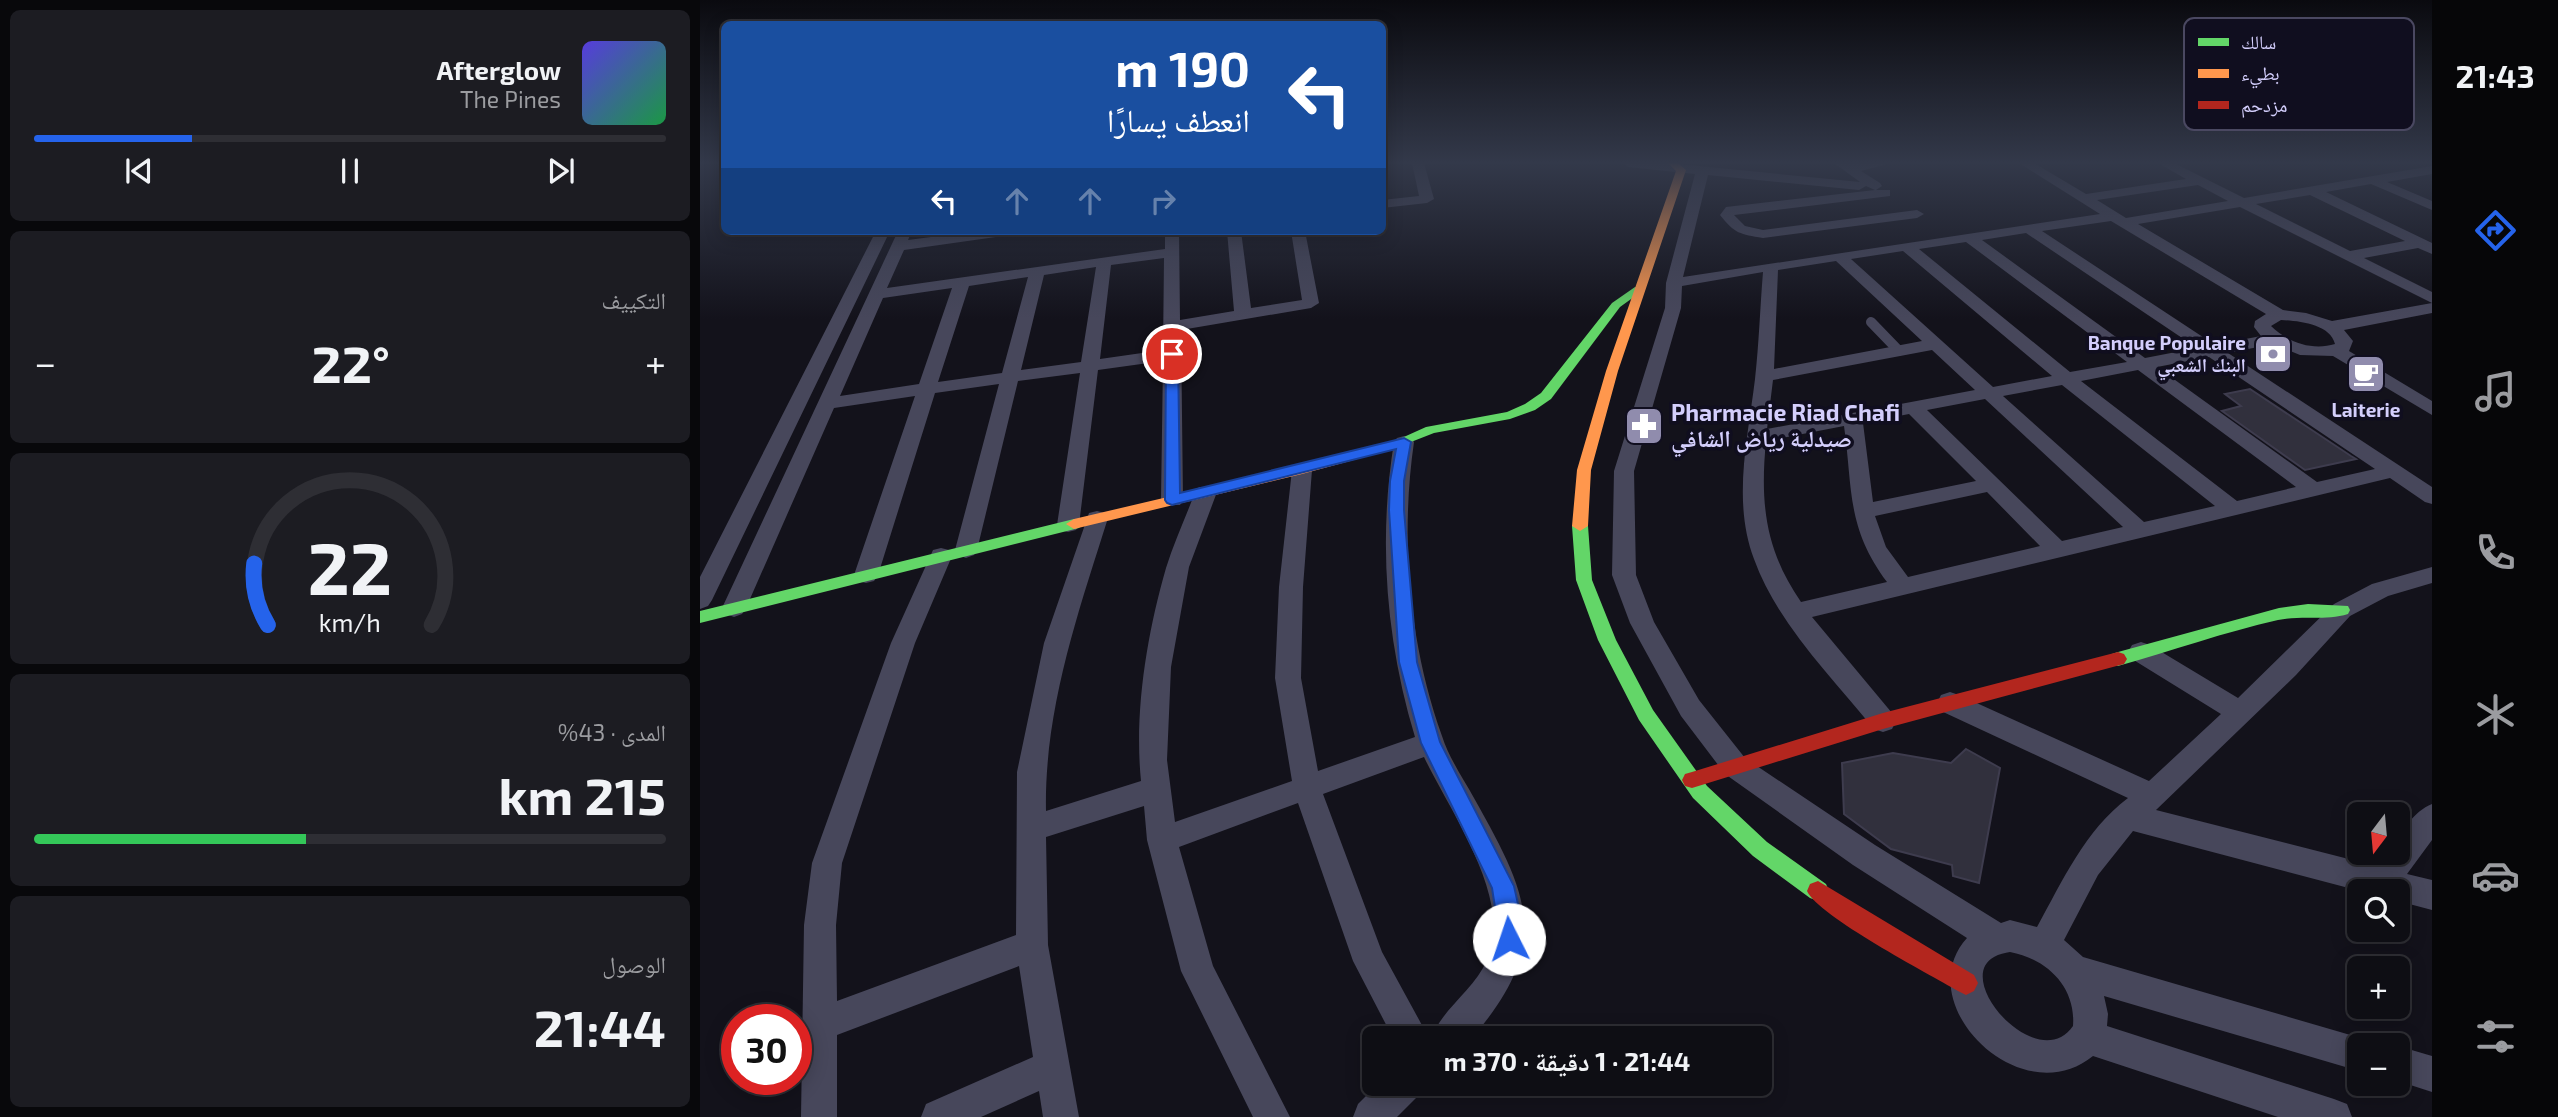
<!DOCTYPE html>
<html lang="ar">
<meta charset="utf-8">
<style>
:root{--surface:#0e0e14;--page:#1c1c22;--text:#f1f3f6;--muted:#9b9ca0;--line:#2e2e34;--accent:#2563eb}
body{margin:0;font-family:"Exo 2","Noto Naskh Arabic",sans-serif;background:var(--page);color:var(--text);direction:rtl;height:100vh;display:flex;flex-direction:column;font-size:26px;white-space:nowrap}
*{box-sizing:border-box;margin:0}
p{font-size:23px;color:var(--muted)}
.icon{flex:none;width:38px;height:38px;fill:none;stroke:currentColor;stroke-width:2;stroke-linecap:round;stroke-linejoin:round}
.map{position:relative;flex:1;overflow:hidden;direction:ltr}
.sheet{display:flex;flex-direction:column;gap:10px;padding:10px;background:#08080b;width:700px}
.sheet>*{flex:none}
.banner{position:absolute;left:21px;top:21px;width:665px;height:214px;border-radius:10px;box-shadow:0 4px 18px #0003,0 0 0 2px var(--line);direction:rtl;background:#1a4fa0;color:#fff;overflow:hidden}
.needle{width:46px;rotate:196deg}
.fabs{position:absolute;left:1647px;top:802px;display:grid;gap:14px}
.fabs a{display:grid;place-items:center;width:63px;height:63px;border-radius:10px;background:var(--surface);box-shadow:0 4px 18px #0003,0 0 0 2px var(--line);font-size:35px}
.speed{position:absolute;left:21px;top:1004px;display:flex;gap:14px;font-size:35px;font-weight:700;text-align:center}
.speed>*{display:grid;place-content:center;width:91px;height:91px;border-radius:50%;background:var(--surface);box-shadow:0 4px 18px #0003,0 0 0 2px var(--line);line-height:1}
.speed .limit{border:10px solid #d22;background:#fff;color:#111}
.pin{position:absolute;display:grid;place-items:center;width:60px;height:60px;color:#fff;margin:-30px;border:4px solid #fff;border-radius:50%;box-shadow:0 2px 7px #0007}
.me{position:absolute;width:77px;margin:-38px;rotate:356deg;stroke-linejoin:round;filter:drop-shadow(0 0 5px #0008)}
.turn{display:flex;align-items:center;gap:24px;height:147px;padding:0 21px;font-size:32px}
.turn .icon{width:91px;height:91px;stroke-width:2.5}
.turn b{display:block;font-size:49px;line-height:60px}
.lanes{display:flex;align-items:center;height:66px;padding:0 21px;background:#0003;justify-content:center;gap:35px;direction:ltr}
.lanes .off{opacity:.35}
.big{font-size:52px;font-weight:700;line-height:1.1}
.sheet .card{flex:1;display:flex;flex-direction:column;justify-content:center;gap:10px;min-width:0;padding:0 24px;border-radius:10px;background:var(--page)}
.sheet .dial{align-items:center;gap:0}
.dial svg{height:182px;overflow:visible;fill:none;stroke:var(--line);stroke-width:7;stroke-linecap:round;text-anchor:middle}
.dial text{fill:var(--text);stroke:none}
.song{display:flex;align-items:center;gap:21px}
.cover{width:84px;height:84px;border-radius:10px;background:linear-gradient(135deg,hsl(250 70% 55%),hsl(140 70% 35%))}
.played{height:7px;border-radius:4px;background:linear-gradient(90deg,var(--accent) 25%,var(--line) 25%)}
.keys{display:flex;justify-content:space-around;direction:ltr}
.heat{display:flex;justify-content:space-between;align-items:center;font-size:38px;direction:ltr}
.charge{height:10px;border-radius:5px;background:linear-gradient(90deg,#34c759 43%,var(--line) 0)}
.trip{position:absolute;left:662px;top:1026px;width:410px;height:70px;border-radius:10px;background:var(--surface);box-shadow:0 4px 18px #0003,0 0 0 2px var(--line);font-weight:700;line-height:70px;text-align:center;direction:rtl}
main{display:flex;flex:1;min-height:0}
.dock{display:flex;flex-direction:column;width:126px;justify-content:space-around;align-items:center;background:#060608;color:var(--muted)}
.dock .icon{width:49px;height:49px}
.dock .current{color:var(--accent)}
.dock b{font-size:32px;color:var(--text)}
.map>svg:first-child{display:block}
.building{fill:#31303d;stroke:#3e3c4e;stroke-width:2}
.lines{fill:none;stroke-linecap:round;stroke-linejoin:round}
.lane{stroke:#47475b;stroke-width:10}
.street{fill:#47475b;fill-rule:evenodd}
.fast{fill:#63d668;fill-rule:evenodd}
.slow{fill:#ff974d;fill-rule:evenodd}
.jam{fill:#b3261e;fill-rule:evenodd}
.route{fill:#2563eb;stroke:#184099;stroke-width:2}
.labels{text-anchor:middle;stroke-width:7;stroke-linejoin:round;paint-order:stroke}
.far-poi-label{font-size:19px;font-weight:bold;fill:#d3cefc;stroke:#100e1f;text-anchor:end}
.poi-label{font-size:23px;font-weight:bold;fill:#d3cefc;stroke:#100e1f;text-anchor:start}
.key{fill:#100e1f;stroke:#4a4861;stroke-width:2}
.key-label{font-size:19px;fill:#d3cefc}
</style>
<main>
<nav class="dock">
<b>21:43</b>
<svg class="icon current" aria-label="directions" viewBox="0 0 24 24"><path d="M12 3l9 9-9 9-9-9zM9 14v-3h6M13 9l2 2-2 2"/></svg>
<svg class="icon" aria-label="music" viewBox="0 0 24 24"><path d="M9 18V5l10-2v13"/><circle cx="6" cy="18" r="3"/><circle cx="16" cy="16" r="3"/></svg>
<svg class="icon" aria-label="phone" viewBox="0 0 24 24"><path d="M5 4h4l2 5-3 2q2 4 5 5l2-3 5 2v4C11 20 4 13 5 4z"/></svg>
<svg class="icon" aria-label="climate" viewBox="0 0 24 24"><path d="M12 3v18M4 7l16 10M4 17L20 7"/></svg>
<svg class="icon" aria-label="car" viewBox="0 0 24 24"><path d="M5 17H2v-5l4-1 3-4h7l3 4 3 1v5h-3M9 17h6M6 11h13"/><circle cx="7" cy="17" r="2"/><circle cx="17" cy="17" r="2"/></svg>
<svg class="icon" aria-label="filters" viewBox="0 0 24 24"><path d="M4 7h16M4 17h16"/><circle cx="9" cy="7" r="2"/><circle cx="15" cy="17" r="2"/></svg>
</nav>
<div class="map">
<svg width="1732" height="1117" viewBox="0 0 1732 1117">
<rect width="100%" height="100%" fill="#13121b"/>
<!-- building -->
<path class="building" d="M1550,389L1651,456L1656,459L1605,470L1522,411L1541,406L1525,394Z
M1266,749L1300,768L1279,883L1253,876L1252,865L1191,849L1144,814L1142,763L1193,753L1251,763Z"/>
<g class="lines">
<!-- lane -->
<path class="lane" d="M1171,322L1199,351"/>
<!-- street -->
<path class="street" d="M712,163H724L734,199L727,203L682,208V200L719,196Z
M922,163H968L1160,182L1134,163H1191L1161,171L1180,183L1182,186L1176,190H1190V196L1034,215L1045,226L1063,230L1217,210L1224,214L1217,218L1063,238C1040,234 1035,234 1020,215L1026,207L1175,190L1166,186L1159,190L1008,175L983,277L1400,214L1319,163H1334L1386,194L1486,179L1458,163H1474L1544,198L1732,166V174L1687,182L1732,201V210L1671,184L1626,192L1732,243V254L1718,248L1664,258L1732,292V303L1540,207L1438,224L1583,310L1606,313L1632,321L1732,303V313L1644,330L1653,341L1649,351L1732,401V415L1633,356L1600,355L1573,344L1528,353L1732,487V504L1725,502L1690,478L1112,617L1192,713L1196,721L1192,729L1183,732L1174,729C1131,676 1077,623 1054,559C1032,501 1048,438 1055,379C1059,344 1060,308 1063,272L982,286L981,308L934,471L936,575L954,622L999,700L1045,758L1175,845L1301,923L1310,920L1337,927C1362,882 1385,830 1428,798L1241,711L1237,703L1241,695L1250,692L1259,695L1449,781L1521,714L1432,659L1428,652L1432,645L1441,642L1450,645L1538,698L1634,604L1672,584L1732,567V583L1688,596L1650,616L1596,675L1456,810L1676,866L1687,852H1698C1698,833 1714,811 1732,804V840L1707,874L1732,880V910L1698,901V891H1660L1433,831L1398,875L1364,940L1383,957L1671,1041L1673,1045H1659V1071L1404,996L1408,1014L1407,1026L1634,1099L1647,1104L1652,1117H1578L1393,1056C1320,1115 1208,1003 1267,938L1153,865L1025,774L981,716L930,623L912,575L914,471L965,308L966,283L995,174L928,167ZM1498,185L1528,201L1426,218L1397,200ZM1610,195L1705,241L1650,251L1556,204ZM1411,221L1566,314L1555,321L1554,327L1561,336L1515,345L1342,231ZM1326,233L1497,348L1445,358L1282,240ZM1266,242L1427,362L1370,372L1219,249ZM1203,251L1352,376L1293,387L1151,259ZM1136,261L1222,341L1074,369L1078,270ZM1581,320C1599,321 1630,324 1635,344C1612,351 1587,342 1571,326ZM1232,350L1275,390L1067,429L1073,380ZM1509,357L1675,469L1617,482L1457,367ZM1438,370L1596,487L1537,501L1381,381ZM1362,385L1515,506L1444,522L1303,396ZM1285,399L1423,527L1362,541L1227,410ZM1209,414L1276,481L1173,502L1163,423ZM1144,426C1153,490 1146,527 1187,582L1101,602C1065,550 1060,503 1066,441ZM1287,492L1340,546L1208,577L1186,547L1175,516ZM1310,952C1347,959 1376,987 1373,1026C1338,1076 1252,980 1294,957C1299,954 1305,953 1310,952Z
M176,231H190L12,600L8,606L0,609V577Z
M198,231H212L208,240L277,231H317L310,235L204,250L187,288L465,249V231H479L480,320L534,311L527,231H541L551,308L602,300L591,231H605L619,303L611,308L481,330L483,500L480,505H464L461,500L463,361L398,370L379,525L376,530L368,532L360,530L357,525L380,373L318,381L277,550L274,555L266,558L258,555L255,550L299,384L235,393L178,575L174,581L166,583L158,581L154,575L215,396L134,408L46,608L42,614L34,617L26,614L22,608ZM464,258L463,350L400,359L411,265ZM396,267L381,362L321,370L344,275ZM328,277L302,373L238,382L269,286ZM252,288L219,384L140,396L183,298Z
M704,436L711,438L714,442C700,539 709,643 742,736C749,758 763,778 774,798C829,896 853,944 772,1038H731C743,1008 774,990 787,960C815,901 749,810 724,757L623,794L682,952L729,1038H693L653,961L598,803L479,847L513,966L590,1117H553L481,971L447,840L444,806L346,837L348,945L379,1117H343L339,1091L281,1117H221L226,1104L333,1057L319,966L137,1035V1117H101L104,925L112,863L191,643L233,550L241,548L249,550L252,556L215,643L142,863L136,925L137,1001L316,935L317,772L344,643L389,513L397,511L405,513L408,518C378,613 344,710 346,811L441,781C434,712 447,634 466,568C474,542 486,517 495,492L499,487H513L517,492L489,567L471,667L467,760L475,822L592,781L575,678L579,587L592,470L595,465H609L612,470L603,587L601,678L618,771L715,737C686,641 678,541 694,442L697,438Z
M1698,1046L1732,1056V1092L1698,1081Z
M679,1083H723L718,1096L697,1117H653L658,1104Z"/>
<!-- fast -->
<path class="fast" d="M935,287L945,289L920,307L851,399L835,410L810,419L734,433L693,449L686,445L726,427L807,412L825,404L841,393L912,303Z
M374,519L379,520L382,524L379,528L0,623V611Z
M880,521L888,526L892,580L916,640L953,710L1007,786L1067,842L1126,884L1129,891L1126,898L1118,901L1110,898L1053,856L993,798L939,720L898,640L876,580L872,526Z
M1608,604L1648,606L1650,610L1648,614C1626,621 1601,615 1578,620C1525,632 1471,651 1418,666L1412,664L1409,659L1412,654L1418,652L1579,608Z"/>
<!-- slow -->
<path class="slow" d="M968,163H978L986,170L918,371L891,470L888,526L880,531L872,526L877,470L906,371L976,171Z
M693,441L698,442L700,445L698,448L602,474L374,529L366,524L374,519L600,466Z"/>
<!-- jam -->
<path class="jam" d="M1418,652L1424,654L1427,659L1424,664L1183,729L992,788L985,786L982,780L985,774L992,772L1183,713Z
M1118,881L1274,975L1278,983L1274,991L1266,995L1258,991C1229,974 1118,916 1107,891L1110,884Z"/>
</g>
<!-- sky -->
<linearGradient id="sky" x2="0" y2="1"><stop stop-color="#0a0a0f"/><stop offset="0.51" stop-color="#33394a"/><stop offset="1" stop-color="#33394a" stop-opacity="0"/></linearGradient>
<rect width="1732" height="319" fill="url(#sky)"/>
<!-- route -->
<path class="route" d="M472,350L478,354L480,493L704,438L711,442L704,481V510L717,662L740,742L814,886L822,922L817,946L809,950L801,946L792,888L721,743L699,662L689,510L690,481L696,449L472,505L467,503L465,500L466,354Z"/>
<!-- icons -->
<defs>
<symbol id="bank-square" viewBox="-11 -11 22 22"><rect x="-9" y="-9" width="18" height="18" rx="4" fill="#908cad" stroke="#100e1f"/><path d="M-6-4H6V4H-6ZM0-2.3a2.3 2.3 0 1 0 0 4.6a2.3 2.3 0 1 0 0-4.6Z" fill="#fff"/></symbol>
<symbol id="cafe-square" viewBox="-11 -11 22 22"><rect x="-9" y="-9" width="18" height="18" rx="4" fill="#908cad" stroke="#100e1f"/><path d="M-5.5-4.5H6V0H3Q3 3.5 0 3.5H-2.5Q-5.5 3.5-5.5 0ZM3-3.2v2h1.7v-2ZM-6 4.5H4V6H-6Z" fill="#fff"/></symbol>
<symbol id="pharmacy-square" viewBox="-11 -11 22 22"><rect x="-9" y="-9" width="18" height="18" rx="4" fill="#908cad" stroke="#100e1f"/><path d="M-2-6h4v4h4v4h-4v4h-4v-4h-4v-4h4Z" fill="#fff"/></symbol>
</defs>
<g fill-rule="evenodd">
<use href="#bank-square" x="1551" y="332" width="44" height="44"/>
<use href="#cafe-square" x="1644" y="352" width="44" height="44"/>
<use href="#pharmacy-square" x="922" y="404" width="44" height="44"/>
</g>
<g class="labels">
<!-- far-poi labels -->
<g class="far-poi-label">
<text x="1546" y="350">Banque Populaire<tspan x="1546" dy="22">البنك الشعبي</tspan></text>
<text x="1666" y="417" text-anchor="middle">Laiterie</text>
</g>
<!-- poi labels -->
<g class="poi-label">
<text x="971" y="421">Pharmacie Riad Chafi<tspan x="971" dy="26">صيدلية رياض الشافي</tspan></text>
</g>
</g>
<!-- legend -->
<rect x="1484" y="18" width="230" height="112" rx="10" class="key"/>
<rect x="1498" y="38" width="31" height="8" fill="#63d668"/>
<rect x="1498" y="69" width="31" height="9" fill="#ff974d"/>
<rect x="1498" y="101" width="31" height="8" fill="#b3261e"/>
<g class="key-label">
<text x="1541" y="49">سالك</text>
<text x="1541" y="80">بطيء</text>
<text x="1541" y="112">مزدحم</text>
</g>
</svg>
<div class="fabs">
<a><svg class="needle" viewBox="-14 -14 28 28"><path d="M0-13l5 13h-10z" fill="#e53935"/><path d="M0 13l5-13h-10z" fill="#9b9ca0"/></svg></a>
<a><svg class="icon" aria-label="search" viewBox="0 0 24 24"><circle cx="10" cy="10" r="6"/><path d="M15 15l6 6"/></svg></a>
<a>+</a>
<a>−</a>
</div>
<div class="speed"><div class="limit">30</div></div>
<div class="pin" style="left:472px;top:354px;background:#d93025"><svg class="icon" aria-label="arrive" viewBox="0 0 24 24"><path d="M6 21V4h12l-3 4 3 4H6"/></svg></div>
<svg class="me" style="left:809px;top:939px" viewBox="-20 -20 40 40"><circle r="19" fill="#fff"/><path d="M0-13L10 11 0 6-10 11z" fill="#2563eb"/></svg>
<div class="trip">21:44 · 1 دقيقة · 370 m</div>
<div class="banner">
<div class="turn"><svg class="icon" aria-label="left" viewBox="0 0 24 24"><path d="M17 20v-9H6M10 6l-5 5 5 5"/></svg><div><b>190 m</b>انعطف يسارًا</div></div>
<div class="lanes"><svg class="icon" aria-label="left" viewBox="0 0 24 24"><path d="M17 20v-9H6M10 6l-5 5 5 5"/></svg><svg class="icon off" aria-label="ahead" viewBox="0 0 24 24"><path d="M12 20V5M6 11l6-6 6 6"/></svg><svg class="icon off" aria-label="ahead" viewBox="0 0 24 24"><path d="M12 20V5M6 11l6-6 6 6"/></svg><svg class="icon off" aria-label="right" viewBox="0 0 24 24"><path d="M7 20v-9h11M14 6l5 5-5 5"/></svg></div>
</div>
</div>
<section class="sheet">
<div class="card">
<div class="song"><i class="cover"></i><div><b>Afterglow</b><p>The Pines</p></div></div>
<div class="played"></div>
<div class="keys"><svg class="icon" aria-label="previous" viewBox="0 0 24 24"><path d="M18 5L8 12l10 7zM5 5v14"/></svg><svg class="icon" aria-label="pause" viewBox="0 0 24 24"><path d="M8 5v14M16 5v14"/></svg><svg class="icon" aria-label="next" viewBox="0 0 24 24"><path d="M6 5l10 7-10 7zM19 5v14"/></svg></div>
</div>
<div class="card"><p>التكييف</p>
<div class="heat"><a>−</a><b class="big">22°</b><a>+</a></div>
</div>
<div class="card dial"><svg viewBox="0 0 100 80">
<path d="M14 69A42 42 0 1 1 86 69"/>
<path d="M14 69A42 42 0 0 1 8 42" stroke="#2563eb"/>
<text x="50" y="56" font-size="32" font-weight="700">22</text>
<text x="50" y="72" font-size="11">km/h</text>
</svg></div>
<div class="card"><p>المدى · 43%</p><b class="big">215 km</b><div class="charge"></div></div>
<div class="card"><p>الوصول</p><b class="big">21:44</b></div>
</section>
</main>
